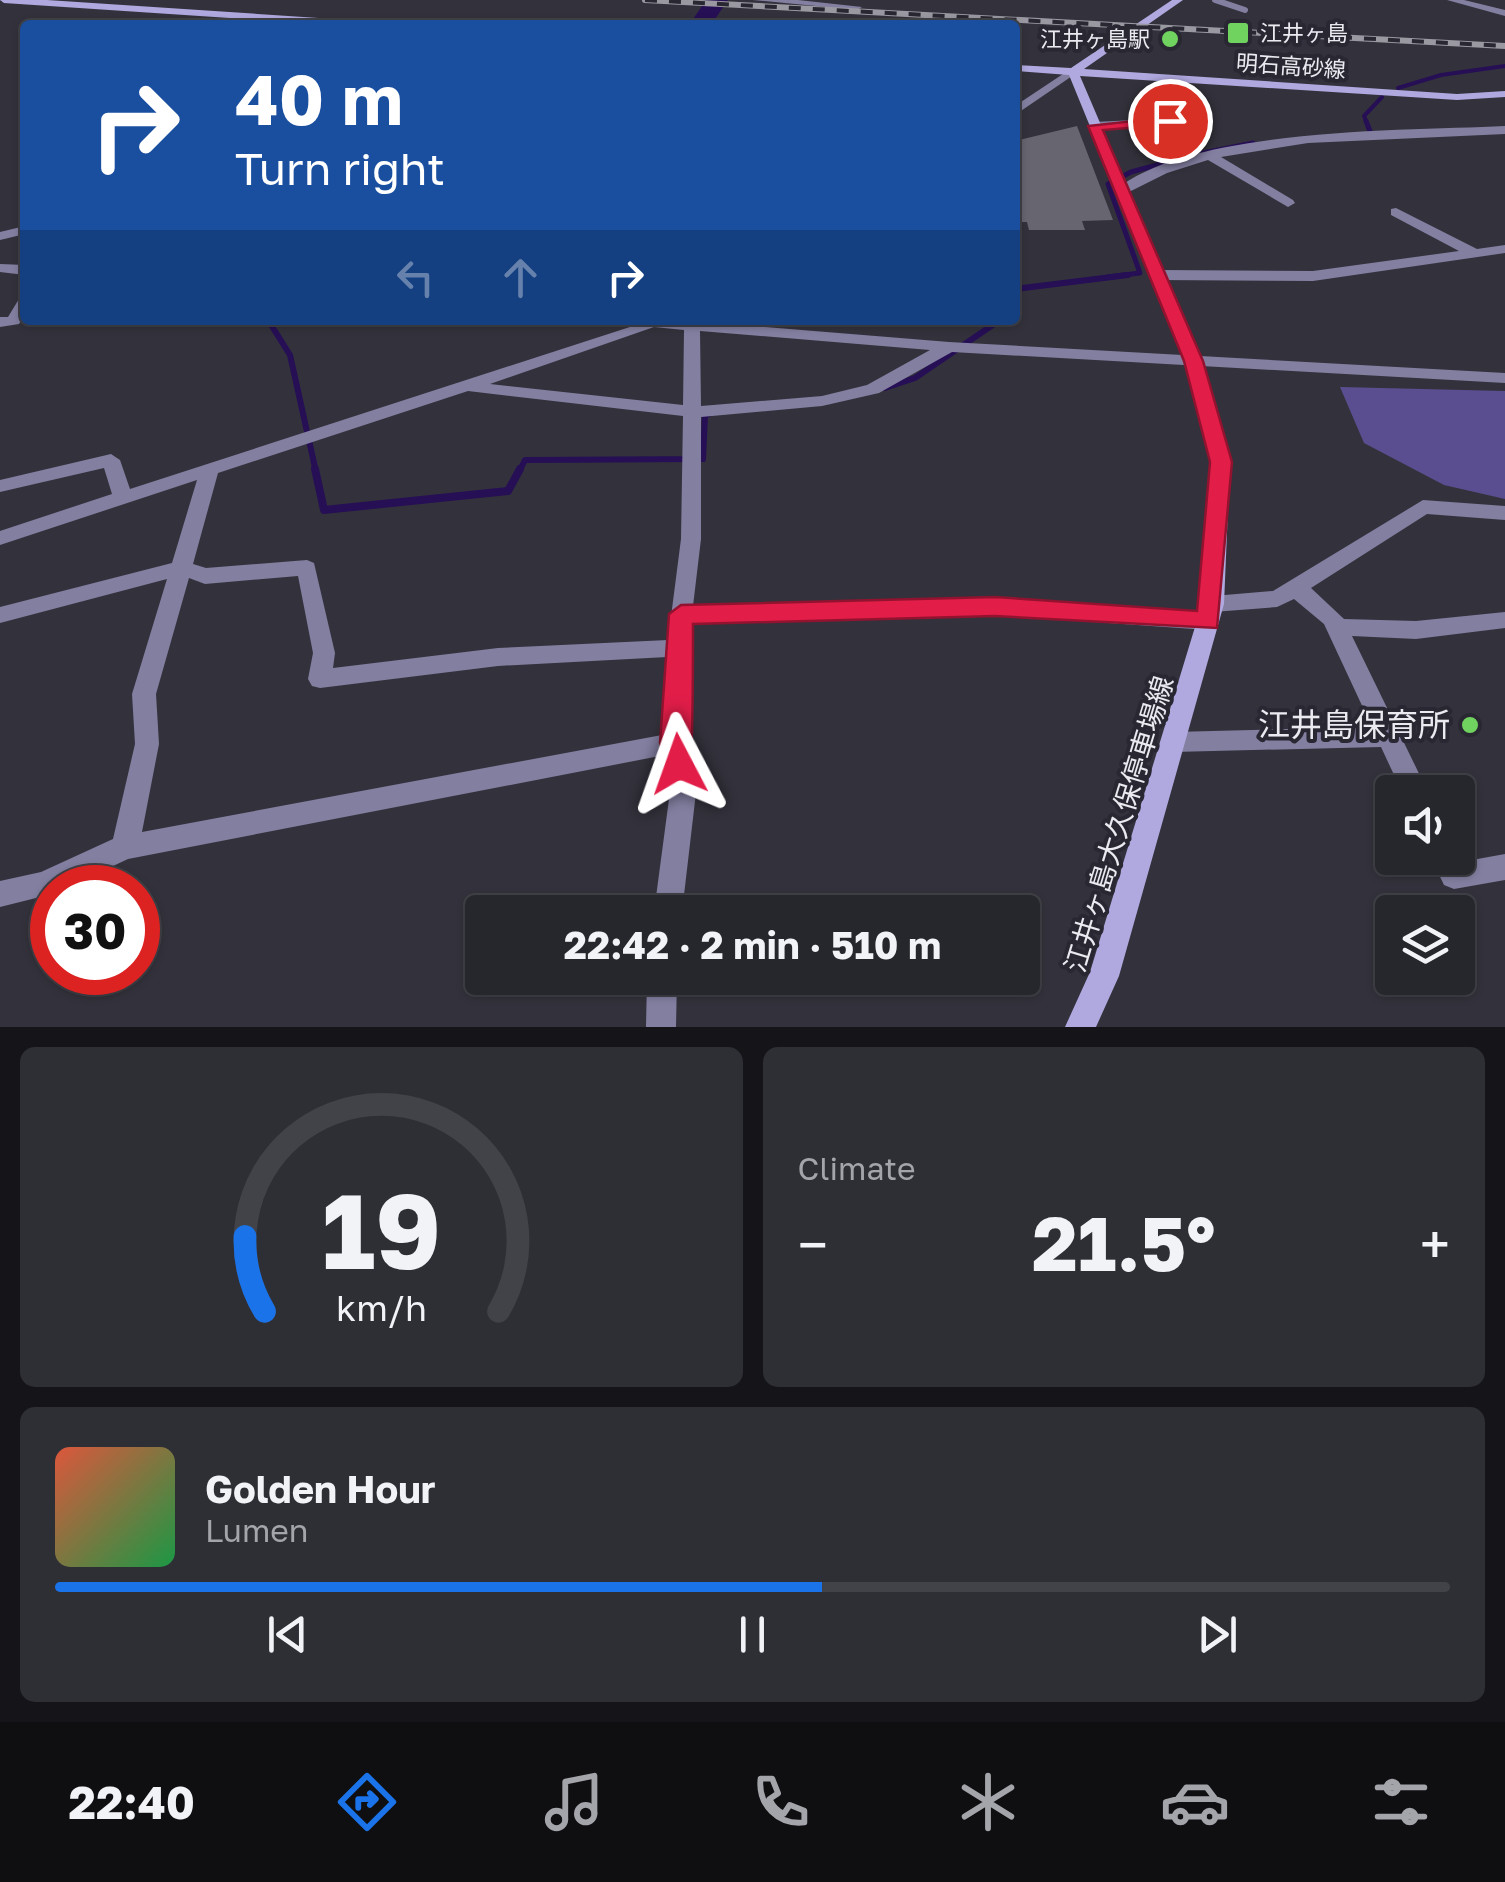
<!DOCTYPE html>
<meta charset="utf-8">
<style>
:root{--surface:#26262d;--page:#2e2e35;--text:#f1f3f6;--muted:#a4a5aa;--line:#424349;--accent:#1a73e8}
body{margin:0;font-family:"Golos Text","Noto Sans JP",sans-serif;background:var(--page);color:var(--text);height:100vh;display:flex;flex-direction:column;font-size:38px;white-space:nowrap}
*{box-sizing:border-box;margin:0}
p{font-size:32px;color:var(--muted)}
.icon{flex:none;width:55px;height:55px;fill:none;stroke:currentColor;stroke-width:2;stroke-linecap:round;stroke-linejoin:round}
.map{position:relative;height:1027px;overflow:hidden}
.drawer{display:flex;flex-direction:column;gap:20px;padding:20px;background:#151519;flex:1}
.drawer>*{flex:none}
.top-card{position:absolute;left:20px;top:20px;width:1000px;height:305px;border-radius:10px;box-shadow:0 2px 8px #0004,0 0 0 2px var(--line);background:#1a4fa0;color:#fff;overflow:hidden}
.buttons{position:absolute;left:1375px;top:775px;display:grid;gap:20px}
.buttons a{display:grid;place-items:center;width:100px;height:100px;border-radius:10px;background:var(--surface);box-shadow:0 2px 8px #0004,0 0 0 2px var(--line);font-size:50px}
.speed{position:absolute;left:30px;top:865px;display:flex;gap:20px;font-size:50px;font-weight:700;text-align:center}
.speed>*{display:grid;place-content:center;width:130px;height:130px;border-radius:50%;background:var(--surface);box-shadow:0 2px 8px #0004,0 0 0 2px var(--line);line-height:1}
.speed .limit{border:15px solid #d22;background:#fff;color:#111}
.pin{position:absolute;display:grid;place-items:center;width:85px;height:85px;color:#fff;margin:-42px;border:5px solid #fff;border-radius:50%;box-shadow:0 2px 10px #0007}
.me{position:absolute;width:110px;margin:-55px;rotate:356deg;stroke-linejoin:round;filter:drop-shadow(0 0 8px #0008)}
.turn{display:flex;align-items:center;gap:35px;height:210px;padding:0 50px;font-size:45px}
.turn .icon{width:130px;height:130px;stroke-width:2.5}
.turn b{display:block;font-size:70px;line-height:85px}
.lanes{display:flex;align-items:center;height:95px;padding:0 50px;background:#0003;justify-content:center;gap:50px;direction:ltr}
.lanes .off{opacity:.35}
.big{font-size:75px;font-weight:700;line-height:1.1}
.drawer .widget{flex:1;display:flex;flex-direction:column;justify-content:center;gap:15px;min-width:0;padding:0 35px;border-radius:15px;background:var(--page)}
.drawer .dial{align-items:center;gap:0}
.dial svg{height:260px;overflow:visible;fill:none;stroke:var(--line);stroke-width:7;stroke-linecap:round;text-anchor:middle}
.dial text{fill:var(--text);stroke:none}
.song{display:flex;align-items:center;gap:30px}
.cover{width:120px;height:120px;border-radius:15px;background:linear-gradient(135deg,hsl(10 70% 55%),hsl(140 70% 35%))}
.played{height:10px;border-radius:5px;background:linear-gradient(90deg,var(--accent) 55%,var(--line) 55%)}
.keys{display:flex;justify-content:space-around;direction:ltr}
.heat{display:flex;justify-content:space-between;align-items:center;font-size:55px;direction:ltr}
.drawer .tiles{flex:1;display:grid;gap:20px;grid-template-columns:1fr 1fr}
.widget:last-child{grid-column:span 2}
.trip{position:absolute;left:465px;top:895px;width:575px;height:100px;border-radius:10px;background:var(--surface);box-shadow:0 2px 8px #0004,0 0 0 2px var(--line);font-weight:700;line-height:100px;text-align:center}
.menu{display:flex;height:160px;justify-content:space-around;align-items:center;background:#0f0f12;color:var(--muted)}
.menu .icon{width:70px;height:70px}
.menu .current{color:var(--accent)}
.menu b{font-size:45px;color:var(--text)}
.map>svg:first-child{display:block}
.green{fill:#5b4e90}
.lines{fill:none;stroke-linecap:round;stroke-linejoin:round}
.stream-far3{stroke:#260f55;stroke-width:4}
.stream-far2{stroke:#260f55;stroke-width:5}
.stream-far1{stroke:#260f55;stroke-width:6}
.stream{stroke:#260f55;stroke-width:8}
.river{fill:#260f55;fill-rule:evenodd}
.building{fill:#666570}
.lane-far1{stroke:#837fa1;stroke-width:6}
.lane{stroke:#837fa1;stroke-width:8}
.street{fill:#837fa1;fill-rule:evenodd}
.secondary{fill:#b0a9e0;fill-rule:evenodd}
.rail-casing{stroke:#9a99a2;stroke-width:6}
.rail{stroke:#292832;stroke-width:4;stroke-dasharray:12;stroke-linecap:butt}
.route{fill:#e11d48;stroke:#92132f;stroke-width:2.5}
.poi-dot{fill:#70d35f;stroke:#292832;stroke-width:4}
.labels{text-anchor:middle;stroke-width:8;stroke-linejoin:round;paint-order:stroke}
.far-poi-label{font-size:22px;fill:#ebeaf1;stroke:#292832;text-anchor:start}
.far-street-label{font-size:22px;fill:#ebeaf1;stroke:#292832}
.street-label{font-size:28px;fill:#ebeaf1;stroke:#292832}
.near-poi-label{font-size:32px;fill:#ebeaf1;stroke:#292832;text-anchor:end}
</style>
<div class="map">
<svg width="1505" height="1027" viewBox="0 0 1505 1027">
<rect width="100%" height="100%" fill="#33323c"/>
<!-- green -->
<path class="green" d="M1340,387L1505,391V499L1444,485L1364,443Z"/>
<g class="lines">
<!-- stream-far3 -->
<path class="stream-far3" d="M1398,88L1441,75L1505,66
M1367,123L1364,116L1382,97"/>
<!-- stream-far2 -->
<path class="stream-far2" d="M1366,121L1371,134
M1203,153L1253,143
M1108,277L1140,273L1108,184L1131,172L1190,156"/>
<!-- stream-far1 -->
<path class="stream-far1" d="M1015,289L1128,275
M268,320L290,355L316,472
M885,388L915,378L1000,320
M519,472L525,460L703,459L705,415L709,414"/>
<!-- stream -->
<path class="stream" d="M315,469L324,510L508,491L520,469"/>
<!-- river -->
<path class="river" d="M706,0H728L711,25H689Z"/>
</g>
<!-- building -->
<path class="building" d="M1077,126L1113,220L1082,221L1085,230H1029L1027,222H1015V141Z"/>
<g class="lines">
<!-- lane-far1 -->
<path class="lane-far1" d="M1215,0L1245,10
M1147,123L1203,120"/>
<!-- lane -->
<path class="lane" d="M1095,126L1192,121"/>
<!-- street -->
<path class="street" d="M753,0H798L862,7L857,10Z
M1447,0H1464L1505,10V16Z
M1069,70L1078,72L1015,115V106Z
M1505,126V134L1308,143L1221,157L1293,200L1295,203L1288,207L1208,160L1167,173L1127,193L1115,190C1193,127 1405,131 1505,126Z
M1396,208L1477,249L1505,245V253L1313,281L1158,280L1150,275L1158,270L1313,271L1459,251L1391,215V209Z
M25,226V234L0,240V232Z
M0,264L25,265V275L0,272Z
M25,297V315L19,324L0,327V317H8L19,299Z
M614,320H681L949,342L1505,373V383L952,352L879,393L822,406L701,417V539L693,606L995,599L1208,614L1216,616L1219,622L1216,628L1208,630L995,615L692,623L686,743L697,784L682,912H654L671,784L665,755L128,859L66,888H52V894L0,907V881L41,872L113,839L135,744L132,694L167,579L0,623V607L172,563L197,480L0,545V531L112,494L104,468L0,492V480L111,454L120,460L130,489L633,326L616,323ZM654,327L684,330L683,405L490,384ZM700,331L930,350L867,385L822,396L701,406ZM468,391L683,416L681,539L668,640L498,648L333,668L335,653L314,563L307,560L206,568L193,564L218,473ZM298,576L313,653L308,679L312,686L320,688L498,666L667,657L662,735L142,832L159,744L156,694L189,578L205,584Z
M1423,500L1505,506V520L1427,514L1311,588L1344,619L1416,621L1505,612V628L1416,639L1352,636L1428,792H1402L1381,747L1173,752L1164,749L1161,742L1164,735L1173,732L1372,727L1324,624L1294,599L1277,607L1213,612L1205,610L1202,604L1205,598L1213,596L1273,591Z
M1505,854V880L1454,889L1444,885L1431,858H1458V855L1461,862Z
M647,978H677L676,1027H646Z"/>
<!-- secondary -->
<path class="secondary" d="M0,0H47L379,22L384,25H334L4,3Z
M1172,0H1183L1084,69L1457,94L1505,91V97L1457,100L1080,76L1202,361L1230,462L1224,604L1119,976L1096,1027H1065L1090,972L1202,604L1212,462L1186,361L1069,75L1015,71V65L1071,68Z"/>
<defs>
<path id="rail" d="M645,0L1505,46"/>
</defs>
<!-- rail casing -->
<use href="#rail" class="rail-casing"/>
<!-- rail -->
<use href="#rail" class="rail"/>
</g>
<!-- route -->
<path class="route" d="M1170,117L1175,124L1103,130L1203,361L1232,462L1217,628L995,616L693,624C693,644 693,765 689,772L679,776L669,772L660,743L669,614L681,605L995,597L1197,611L1210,462L1184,361L1088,126Z"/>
<!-- markers -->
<g class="poi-dot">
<rect x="1226" y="21" width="24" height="24" rx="5"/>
<circle cx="1170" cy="39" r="10"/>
<circle cx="1470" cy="725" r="10"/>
</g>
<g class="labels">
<!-- far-poi labels -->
<g class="far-poi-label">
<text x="1260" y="41">江井ヶ島</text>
<text x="1150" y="47" text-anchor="end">江井ヶ島駅</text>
</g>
<!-- far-street labels -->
<g class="far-street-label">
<text transform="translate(1291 66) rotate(4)" y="8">明石高砂線</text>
</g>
<!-- street labels -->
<g class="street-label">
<text transform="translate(1119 824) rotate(-73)" y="10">江井ヶ島大久保停車場線</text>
</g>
<!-- near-poi labels -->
<g class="near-poi-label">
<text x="1450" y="736">江井島保育所</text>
</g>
</g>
</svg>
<div class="buttons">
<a><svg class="icon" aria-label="sound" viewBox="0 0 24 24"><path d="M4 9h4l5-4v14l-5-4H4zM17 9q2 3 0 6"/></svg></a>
<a><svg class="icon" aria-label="layers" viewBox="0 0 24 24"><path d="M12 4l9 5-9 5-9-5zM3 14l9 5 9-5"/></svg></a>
</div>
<div class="speed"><div class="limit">30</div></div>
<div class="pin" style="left:1170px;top:121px;background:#d93025"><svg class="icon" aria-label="arrive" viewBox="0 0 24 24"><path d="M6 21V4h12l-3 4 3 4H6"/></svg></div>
<svg class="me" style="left:679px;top:764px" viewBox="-20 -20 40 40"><path d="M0-17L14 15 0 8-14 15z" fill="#e11d48" stroke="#fff" stroke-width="4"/></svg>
<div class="trip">22:42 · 2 min · 510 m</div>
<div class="top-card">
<div class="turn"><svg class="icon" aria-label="right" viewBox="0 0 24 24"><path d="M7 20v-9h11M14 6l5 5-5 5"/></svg><div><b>40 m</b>Turn right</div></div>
<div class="lanes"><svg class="icon off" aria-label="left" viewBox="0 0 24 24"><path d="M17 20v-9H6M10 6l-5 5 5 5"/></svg><svg class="icon off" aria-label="ahead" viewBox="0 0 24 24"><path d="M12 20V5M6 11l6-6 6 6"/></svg><svg class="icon" aria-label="right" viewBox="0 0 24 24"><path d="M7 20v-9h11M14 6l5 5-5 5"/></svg></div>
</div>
</div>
<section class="drawer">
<div class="tiles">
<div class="widget dial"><svg viewBox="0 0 100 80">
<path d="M14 69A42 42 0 1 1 86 69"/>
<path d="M14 69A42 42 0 0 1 8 46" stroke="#1a73e8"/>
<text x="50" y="56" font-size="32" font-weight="700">19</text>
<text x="50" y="72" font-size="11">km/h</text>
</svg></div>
<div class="widget"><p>Climate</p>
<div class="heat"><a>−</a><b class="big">21.5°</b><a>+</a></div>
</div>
<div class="widget">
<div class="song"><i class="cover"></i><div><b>Golden Hour</b><p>Lumen</p></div></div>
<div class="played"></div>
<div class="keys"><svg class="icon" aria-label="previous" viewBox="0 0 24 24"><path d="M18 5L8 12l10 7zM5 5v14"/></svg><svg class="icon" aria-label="pause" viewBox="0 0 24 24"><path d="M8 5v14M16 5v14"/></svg><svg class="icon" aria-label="next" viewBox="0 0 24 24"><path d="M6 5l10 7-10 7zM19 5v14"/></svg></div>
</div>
</div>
</section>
<nav class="menu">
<b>22:40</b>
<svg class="icon current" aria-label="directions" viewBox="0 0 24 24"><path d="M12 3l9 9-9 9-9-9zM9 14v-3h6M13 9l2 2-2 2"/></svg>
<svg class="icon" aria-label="music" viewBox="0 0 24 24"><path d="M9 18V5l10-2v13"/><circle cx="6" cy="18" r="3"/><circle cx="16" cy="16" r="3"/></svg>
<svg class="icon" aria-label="phone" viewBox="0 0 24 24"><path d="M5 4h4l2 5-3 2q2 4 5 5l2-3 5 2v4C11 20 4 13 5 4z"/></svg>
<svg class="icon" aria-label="climate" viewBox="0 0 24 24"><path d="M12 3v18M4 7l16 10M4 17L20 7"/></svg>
<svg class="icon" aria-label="car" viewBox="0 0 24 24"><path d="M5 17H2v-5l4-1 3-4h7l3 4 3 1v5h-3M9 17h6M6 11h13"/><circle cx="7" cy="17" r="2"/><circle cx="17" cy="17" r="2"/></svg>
<svg class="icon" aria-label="filters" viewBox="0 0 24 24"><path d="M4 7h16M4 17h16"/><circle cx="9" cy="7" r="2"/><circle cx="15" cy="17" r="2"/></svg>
</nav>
